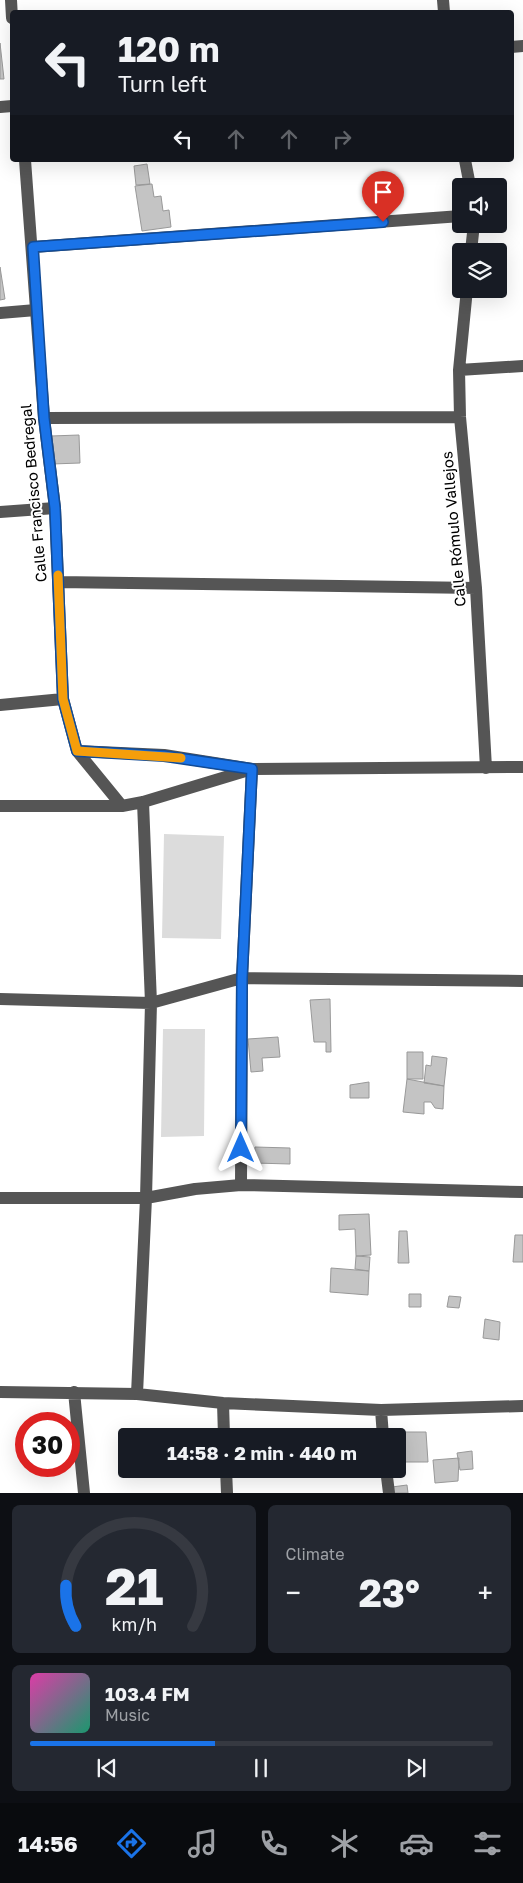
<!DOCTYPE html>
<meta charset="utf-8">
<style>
:root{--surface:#171b24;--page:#242831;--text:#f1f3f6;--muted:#9ea1a6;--line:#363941;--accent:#1a73e8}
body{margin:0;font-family:"Golos Text",sans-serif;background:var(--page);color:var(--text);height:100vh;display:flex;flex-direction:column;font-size:19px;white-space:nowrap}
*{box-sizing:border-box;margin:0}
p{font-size:16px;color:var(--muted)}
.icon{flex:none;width:28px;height:28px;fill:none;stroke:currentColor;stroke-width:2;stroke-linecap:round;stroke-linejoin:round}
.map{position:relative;height:1493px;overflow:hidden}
.details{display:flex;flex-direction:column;gap:12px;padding:12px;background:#0d0f14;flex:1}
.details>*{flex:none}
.banner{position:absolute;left:10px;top:10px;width:504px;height:152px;border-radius:5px;box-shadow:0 5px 20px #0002;background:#171b24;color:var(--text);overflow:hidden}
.controls{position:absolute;left:452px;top:178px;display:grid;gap:10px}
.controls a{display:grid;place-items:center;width:55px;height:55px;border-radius:5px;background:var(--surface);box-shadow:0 5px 20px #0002;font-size:25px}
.speed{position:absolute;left:15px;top:1412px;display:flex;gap:10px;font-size:25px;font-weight:700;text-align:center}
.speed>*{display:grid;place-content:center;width:65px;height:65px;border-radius:50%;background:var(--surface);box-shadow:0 5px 20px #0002;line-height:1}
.speed .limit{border:8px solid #d22;background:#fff;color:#111}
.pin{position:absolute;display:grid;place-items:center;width:42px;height:42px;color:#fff;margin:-51px -21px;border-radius:50% 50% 50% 0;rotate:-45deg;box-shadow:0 0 5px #0007}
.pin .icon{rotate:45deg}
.me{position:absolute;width:55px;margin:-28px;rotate:0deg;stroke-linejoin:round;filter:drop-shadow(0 0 4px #0008)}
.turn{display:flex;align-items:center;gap:18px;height:105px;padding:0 25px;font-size:22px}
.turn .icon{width:65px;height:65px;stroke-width:2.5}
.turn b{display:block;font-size:35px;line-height:42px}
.lanes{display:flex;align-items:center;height:48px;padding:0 25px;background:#0003;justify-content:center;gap:25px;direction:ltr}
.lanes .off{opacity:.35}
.big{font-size:38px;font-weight:700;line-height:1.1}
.details .tile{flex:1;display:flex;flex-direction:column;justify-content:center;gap:8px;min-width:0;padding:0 18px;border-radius:8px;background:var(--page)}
.details .dial{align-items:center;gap:0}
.dial svg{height:130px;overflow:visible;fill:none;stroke:var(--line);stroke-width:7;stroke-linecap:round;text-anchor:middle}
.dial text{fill:var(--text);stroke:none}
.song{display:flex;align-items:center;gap:15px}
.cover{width:60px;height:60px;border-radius:8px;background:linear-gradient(135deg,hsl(320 70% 55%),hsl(160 70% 35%))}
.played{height:5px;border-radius:2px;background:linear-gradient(90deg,var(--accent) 40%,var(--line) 40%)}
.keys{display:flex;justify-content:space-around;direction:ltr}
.heat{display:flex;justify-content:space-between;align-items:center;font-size:28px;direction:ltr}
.details .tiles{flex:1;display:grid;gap:12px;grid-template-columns:1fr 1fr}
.tile:last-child{grid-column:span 2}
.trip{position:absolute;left:118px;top:1428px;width:288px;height:50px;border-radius:5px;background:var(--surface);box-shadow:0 5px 20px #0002;font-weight:700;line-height:50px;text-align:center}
.menu{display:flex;height:80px;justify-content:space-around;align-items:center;background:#090b0e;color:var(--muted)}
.menu .icon{width:35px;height:35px}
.menu .selected{color:var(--accent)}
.menu b{font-size:22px;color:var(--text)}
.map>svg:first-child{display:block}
.green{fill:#dcdcdc}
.building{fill:#c4c4c4;stroke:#999}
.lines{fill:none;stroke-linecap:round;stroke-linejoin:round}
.minor{stroke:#555;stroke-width:12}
.route-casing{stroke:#114b97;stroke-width:12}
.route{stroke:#1a73e8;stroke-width:9}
.slow{stroke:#f59e0b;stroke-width:9}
.labels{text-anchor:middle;stroke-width:4;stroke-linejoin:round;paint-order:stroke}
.street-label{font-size:15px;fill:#000;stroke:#fff}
</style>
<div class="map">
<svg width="523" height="1493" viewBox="0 0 523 1493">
<rect width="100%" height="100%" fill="#fff"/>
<!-- green -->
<path class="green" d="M164,834L224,836L221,939L162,938Z
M163,1029H205L204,1136L161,1137Z"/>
<!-- building -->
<path class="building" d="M0,43L4,79H0Z
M147,164L150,184L136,185L134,166Z
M152,184L154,197L161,196L163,211L169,210L171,227L142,231L135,186Z
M0,267L5,299L0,300Z
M79,435L80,463L52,464L51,436Z
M330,999L331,1052H326V1042H314L310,1000Z
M278,1037L280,1057L262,1058L263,1071L251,1072L248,1039Z
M407,1052H423V1079H407Z
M432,1056L447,1058L444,1086L424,1083L426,1065L431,1066Z
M407,1079L444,1086L443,1109L435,1108L431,1102H424V1114L403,1112Z
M369,1082V1098H350V1085Z
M255,1147L290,1148V1164L254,1163Z
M369,1214L371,1255L356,1256L355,1229L339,1230V1215Z
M399,1231H407L409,1263H398Z
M515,1235H523V1262H513Z
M356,1256L370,1257L369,1271L355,1269Z
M331,1268L369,1271L368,1295L330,1292Z
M409,1294H421V1307H409Z
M449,1296L461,1297L459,1308L447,1307Z
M485,1319L500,1322L499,1340L483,1338Z
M397,1432H426L428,1462H396V1436H392Z
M472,1451L473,1469L460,1470L457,1453Z
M459,1458L458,1481L435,1483L433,1460Z
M407,1485L408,1493H393L392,1487Z"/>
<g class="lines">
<!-- minor -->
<path class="minor" d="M11,0L12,18
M443,0L444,12
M511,47L523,46
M0,107L12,106
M25,160L44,418L55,508L63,699L77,751L122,806
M465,160L470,186
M33,247L461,216
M471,251L474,224
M467,289L459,370L460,417L476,588L486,768
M0,313L36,310
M459,370L523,366
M44,418L460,417
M0,512L55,508
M58,582L476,588
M0,705L63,699
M77,751L164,755L252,769L242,978L241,1185
M0,806H122L143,802L252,769L523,767
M0,999L151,1003L242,978L523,981
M0,1198H146L195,1189L241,1185L523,1192
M0,1392L137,1394L223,1403L381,1410L523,1406
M74,1392L84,1493
M137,1394L146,1198L151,1003L143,802
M223,1403L224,1436
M381,1410L383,1436
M226,1469L227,1493
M386,1469L389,1493"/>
</g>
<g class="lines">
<defs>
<path id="route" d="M241,1148L242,978L252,769L164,756L77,751L63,699L55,508L44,418L33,247L383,222"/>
</defs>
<!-- route casing -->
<use href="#route" class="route-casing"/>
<!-- route -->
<use href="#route" class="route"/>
<!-- slow -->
<path class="slow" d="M58,575L63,699L77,751L181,758"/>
</g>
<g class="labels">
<!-- street labels -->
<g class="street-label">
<text transform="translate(34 493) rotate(-95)" y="5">Calle Francisco Bedregal</text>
<text transform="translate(454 529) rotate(-95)" y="5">Calle Rómulo Vallejos</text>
</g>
</g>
</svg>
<div class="controls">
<a><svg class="icon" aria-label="sound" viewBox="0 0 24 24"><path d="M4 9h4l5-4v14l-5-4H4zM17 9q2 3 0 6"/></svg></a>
<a><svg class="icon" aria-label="layers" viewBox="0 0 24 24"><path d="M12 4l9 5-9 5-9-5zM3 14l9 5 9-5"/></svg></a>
</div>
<div class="speed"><div class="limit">30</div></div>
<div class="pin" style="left:383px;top:222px;background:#d93025"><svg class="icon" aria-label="arrive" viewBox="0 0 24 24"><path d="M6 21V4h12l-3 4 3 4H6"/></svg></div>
<svg class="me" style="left:241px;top:1148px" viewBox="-20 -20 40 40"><path d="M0-17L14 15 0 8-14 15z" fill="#1a73e8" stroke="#fff" stroke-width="4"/></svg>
<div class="trip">14:58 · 2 min · 440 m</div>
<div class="banner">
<div class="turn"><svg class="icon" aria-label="left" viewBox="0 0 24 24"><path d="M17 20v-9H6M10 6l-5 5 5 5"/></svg><div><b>120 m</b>Turn left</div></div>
<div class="lanes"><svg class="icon" aria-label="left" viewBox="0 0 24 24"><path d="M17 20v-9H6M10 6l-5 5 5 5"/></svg><svg class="icon off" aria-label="ahead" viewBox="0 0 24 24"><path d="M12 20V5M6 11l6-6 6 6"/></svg><svg class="icon off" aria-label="ahead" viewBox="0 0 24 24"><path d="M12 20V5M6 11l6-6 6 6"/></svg><svg class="icon off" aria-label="right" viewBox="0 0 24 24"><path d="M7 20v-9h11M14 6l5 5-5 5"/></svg></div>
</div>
</div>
<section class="details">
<div class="tiles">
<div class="tile dial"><svg viewBox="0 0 100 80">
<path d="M14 69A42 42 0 1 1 86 69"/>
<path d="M14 69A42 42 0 0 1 8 44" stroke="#1a73e8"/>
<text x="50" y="56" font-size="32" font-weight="700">21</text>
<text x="50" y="72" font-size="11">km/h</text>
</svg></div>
<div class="tile"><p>Climate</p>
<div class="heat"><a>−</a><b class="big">23°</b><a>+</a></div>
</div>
<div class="tile">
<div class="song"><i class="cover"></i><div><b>103.4 FM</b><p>Music</p></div></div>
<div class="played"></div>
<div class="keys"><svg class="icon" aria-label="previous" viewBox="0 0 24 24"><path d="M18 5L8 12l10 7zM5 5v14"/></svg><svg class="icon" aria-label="pause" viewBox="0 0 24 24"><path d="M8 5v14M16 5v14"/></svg><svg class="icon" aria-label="next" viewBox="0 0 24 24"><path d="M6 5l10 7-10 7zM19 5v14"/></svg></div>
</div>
</div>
</section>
<nav class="menu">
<b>14:56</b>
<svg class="icon selected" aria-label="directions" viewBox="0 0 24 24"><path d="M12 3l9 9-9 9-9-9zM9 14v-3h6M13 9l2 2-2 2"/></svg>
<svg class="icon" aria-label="music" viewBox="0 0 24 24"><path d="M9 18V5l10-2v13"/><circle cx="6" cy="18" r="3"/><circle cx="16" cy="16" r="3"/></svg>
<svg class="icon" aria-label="phone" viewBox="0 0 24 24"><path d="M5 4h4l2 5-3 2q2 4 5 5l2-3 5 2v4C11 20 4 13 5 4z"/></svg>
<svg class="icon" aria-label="climate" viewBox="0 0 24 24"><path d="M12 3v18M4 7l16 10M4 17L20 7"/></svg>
<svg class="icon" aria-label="car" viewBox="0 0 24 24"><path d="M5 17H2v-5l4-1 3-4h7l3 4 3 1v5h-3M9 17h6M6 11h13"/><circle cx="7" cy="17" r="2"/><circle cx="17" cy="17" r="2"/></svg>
<svg class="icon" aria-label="filters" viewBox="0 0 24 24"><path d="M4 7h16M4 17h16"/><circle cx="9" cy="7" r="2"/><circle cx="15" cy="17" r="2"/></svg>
</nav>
